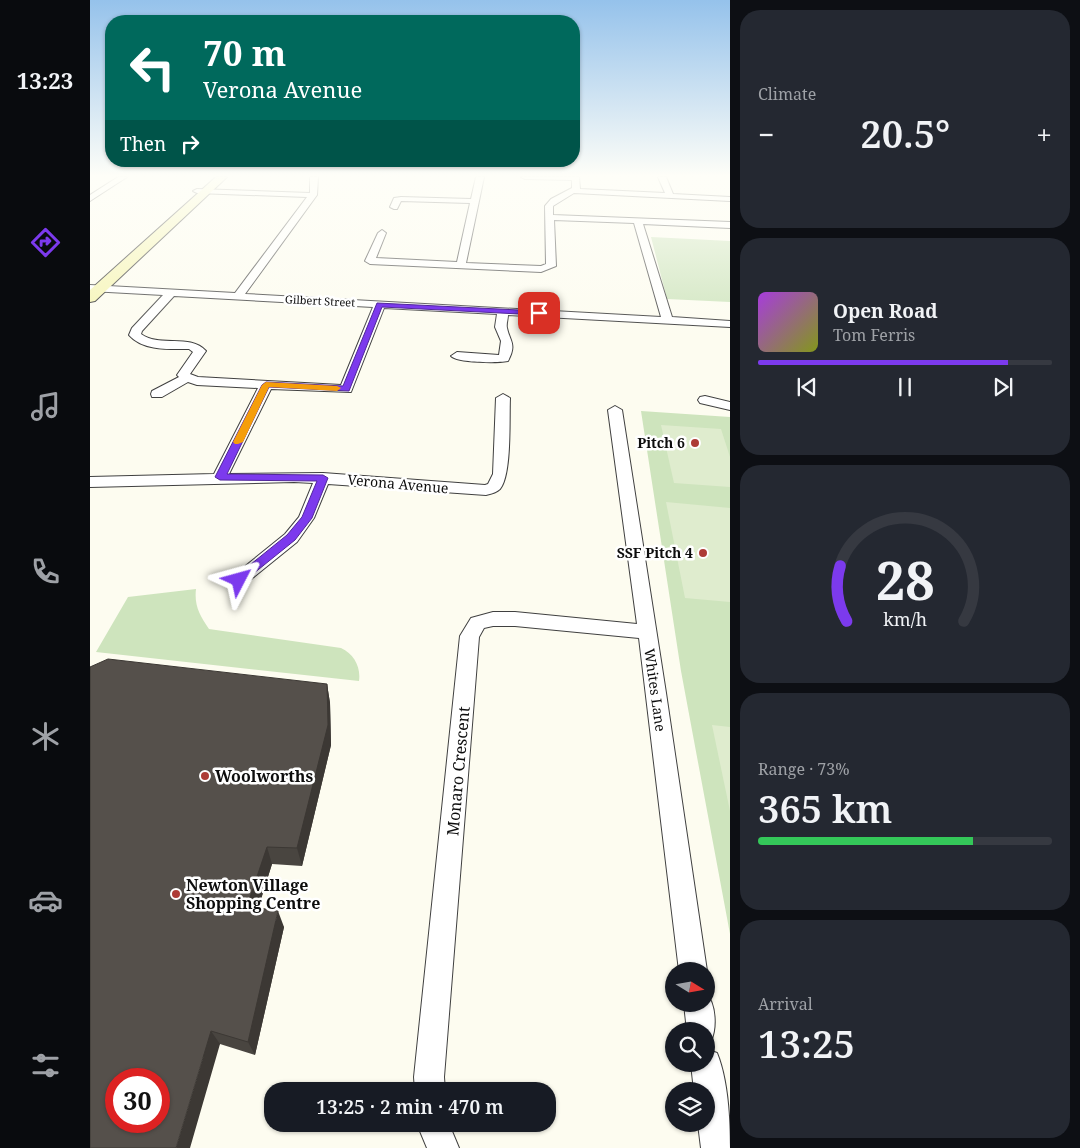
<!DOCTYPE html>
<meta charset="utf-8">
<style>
:root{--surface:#171b24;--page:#242831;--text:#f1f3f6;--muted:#9ea1a6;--line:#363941;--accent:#7c3aed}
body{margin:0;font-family:"Noto Serif",serif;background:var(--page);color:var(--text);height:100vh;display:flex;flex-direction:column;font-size:19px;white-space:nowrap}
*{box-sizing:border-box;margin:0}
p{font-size:16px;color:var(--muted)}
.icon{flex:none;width:28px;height:28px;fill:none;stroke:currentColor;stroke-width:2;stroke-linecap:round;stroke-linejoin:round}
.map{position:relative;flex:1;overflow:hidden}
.sheet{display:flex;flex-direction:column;gap:10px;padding:10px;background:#0d0f14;width:350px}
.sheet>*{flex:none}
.top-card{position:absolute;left:15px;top:15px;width:475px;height:152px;border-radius:20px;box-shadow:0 1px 4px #0004;background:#00695c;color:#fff;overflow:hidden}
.needle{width:32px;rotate:101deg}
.buttons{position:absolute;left:575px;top:962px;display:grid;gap:10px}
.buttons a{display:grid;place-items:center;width:50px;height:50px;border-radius:50%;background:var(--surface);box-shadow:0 1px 4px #0004;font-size:25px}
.speed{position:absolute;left:15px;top:1068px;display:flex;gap:10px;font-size:25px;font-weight:700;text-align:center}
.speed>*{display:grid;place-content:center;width:65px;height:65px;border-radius:50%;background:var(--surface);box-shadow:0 1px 4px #0004;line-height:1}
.speed .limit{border:8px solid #d22;background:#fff;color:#111}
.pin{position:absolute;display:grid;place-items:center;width:42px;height:42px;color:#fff;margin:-21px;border-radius:10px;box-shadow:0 2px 8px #0006}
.me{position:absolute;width:55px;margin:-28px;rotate:51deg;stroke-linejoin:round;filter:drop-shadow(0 0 4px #0008)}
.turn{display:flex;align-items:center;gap:18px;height:105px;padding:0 15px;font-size:22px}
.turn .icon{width:65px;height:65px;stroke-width:2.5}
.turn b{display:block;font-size:35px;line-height:42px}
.then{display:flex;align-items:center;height:48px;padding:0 15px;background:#0003;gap:10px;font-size:19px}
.big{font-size:38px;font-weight:600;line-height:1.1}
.sheet .tile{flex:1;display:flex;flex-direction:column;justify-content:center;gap:8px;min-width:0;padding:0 18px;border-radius:20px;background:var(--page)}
.sheet .dial{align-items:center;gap:0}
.dial svg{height:130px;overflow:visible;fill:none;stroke:var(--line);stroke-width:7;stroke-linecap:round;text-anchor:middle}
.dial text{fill:var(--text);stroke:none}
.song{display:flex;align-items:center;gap:15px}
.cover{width:60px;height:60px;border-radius:8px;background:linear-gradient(135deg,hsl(280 70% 55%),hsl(70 70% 35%))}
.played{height:5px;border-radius:2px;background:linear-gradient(90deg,var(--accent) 85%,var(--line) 85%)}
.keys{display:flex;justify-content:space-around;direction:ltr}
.heat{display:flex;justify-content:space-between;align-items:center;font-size:28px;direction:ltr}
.charge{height:8px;border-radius:4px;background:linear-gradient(90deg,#34c759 73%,var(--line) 0)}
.trip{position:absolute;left:174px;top:1082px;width:292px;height:50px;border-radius:20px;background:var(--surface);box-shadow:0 1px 4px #0004;font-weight:600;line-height:50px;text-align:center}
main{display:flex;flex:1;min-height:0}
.tab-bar{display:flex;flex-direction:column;width:90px;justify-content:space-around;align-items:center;background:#090b0e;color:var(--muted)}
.tab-bar .icon{width:35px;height:35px}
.tab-bar .active{color:var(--accent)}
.tab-bar b{font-size:22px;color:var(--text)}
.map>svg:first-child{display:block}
.green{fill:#cee4bd}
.pitch{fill:#dfecce}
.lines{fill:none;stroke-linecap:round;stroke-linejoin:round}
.street-casing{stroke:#404040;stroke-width:2}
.secondary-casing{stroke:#2f2f2f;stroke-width:2}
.street{fill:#fff;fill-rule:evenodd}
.secondary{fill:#f5f4b2;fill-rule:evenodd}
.wall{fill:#494540}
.shaded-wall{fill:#3c3834}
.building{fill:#55504b;stroke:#3c3834;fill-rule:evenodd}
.route{fill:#7c3aed;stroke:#51269a}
.slow{fill:#f59e0b}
.poi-dot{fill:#ad3b36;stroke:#fff;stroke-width:2}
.labels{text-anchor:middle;stroke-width:5;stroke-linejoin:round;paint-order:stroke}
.far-street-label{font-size:11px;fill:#0d0d0d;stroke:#fff}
.poi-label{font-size:14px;font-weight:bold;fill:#0d0d0d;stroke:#fff;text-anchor:end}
.street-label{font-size:14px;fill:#0d0d0d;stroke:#fff}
.near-street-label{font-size:16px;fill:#0d0d0d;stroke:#fff}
.near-poi-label{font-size:16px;font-weight:bold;fill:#0d0d0d;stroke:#fff;text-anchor:start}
</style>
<main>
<nav class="tab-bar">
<b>13:23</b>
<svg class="icon active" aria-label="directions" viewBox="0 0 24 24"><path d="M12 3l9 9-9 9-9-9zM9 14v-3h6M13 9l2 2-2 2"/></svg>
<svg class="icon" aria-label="music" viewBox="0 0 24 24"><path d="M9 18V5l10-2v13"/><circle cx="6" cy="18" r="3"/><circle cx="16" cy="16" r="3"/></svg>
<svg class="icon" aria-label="phone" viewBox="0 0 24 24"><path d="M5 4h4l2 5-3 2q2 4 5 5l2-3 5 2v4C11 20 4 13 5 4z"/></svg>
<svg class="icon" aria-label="climate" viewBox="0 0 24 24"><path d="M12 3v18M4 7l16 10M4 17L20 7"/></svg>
<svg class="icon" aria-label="car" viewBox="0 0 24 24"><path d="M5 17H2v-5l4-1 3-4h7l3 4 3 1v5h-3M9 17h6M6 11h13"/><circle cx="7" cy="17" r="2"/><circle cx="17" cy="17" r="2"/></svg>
<svg class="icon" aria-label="filters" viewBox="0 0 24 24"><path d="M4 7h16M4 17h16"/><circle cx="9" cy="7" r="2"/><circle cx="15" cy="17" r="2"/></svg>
</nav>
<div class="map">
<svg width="640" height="1148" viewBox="0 0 640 1148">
<rect width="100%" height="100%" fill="#fdfcf0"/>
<!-- green -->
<path class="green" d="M561,237L640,241V302L577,299Z
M551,411L640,417V934L591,671Z
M106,589C104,606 110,616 119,629L251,648C264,654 271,667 269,681L6,652L38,597Z"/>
<!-- pitch -->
<path class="pitch" d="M571,425L631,429L640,457V487L584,483Z
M576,502L640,508V602L595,598Z
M622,725L640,727V811Z"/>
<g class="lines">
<defs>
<path id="street" d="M28,177H37L0,201V195Z
M220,177H228L227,195L155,294L571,317L544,223L464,220L466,266L451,272L280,264L275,261L288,233L292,230L296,233L286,258L367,262L380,203L311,201L307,209H304L300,207L304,198L311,197L381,199L386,177H394L376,263L451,266L456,264L455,206L461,199L482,188V180L435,179L431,177H489L490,189L575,193L568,177H576L583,194L640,197V201L484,193L463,206V215L640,222V228L553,224L582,317L640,321V327L418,315C418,319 416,324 417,328C420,342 427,344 418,361C407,363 368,363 361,356L367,352L409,355L411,341L405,327L407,314L294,308L261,392L181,389L139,474L233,473L395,485L398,484L403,474L406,398L413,394L420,398C419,418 422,475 410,489C407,492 401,494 396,495L238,484L224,518L207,542L155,584L149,586L143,584L140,580L143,576L195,534L209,517L223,483L204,482L0,487V477L124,474L168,388L107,385L98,382L72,397H62L61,394L62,391L89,377L87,375L103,352L99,349C79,349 53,351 39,335L42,328L73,295L0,291V285L145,293L217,197L107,193L103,191L107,189L220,193ZM84,296L283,307L251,385L108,377L100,374L116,351C100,333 70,348 51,334L52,331Z
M615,396L640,402V410L610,403L608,400L610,397Z
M525,406L532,410L576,693L617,971H589L549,638L425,626H403L394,628L389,637L354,1077L355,1091H325L324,1077L370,636L381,618L403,612H425L547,624L518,410Z
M616,993C626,1004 627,1028 621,1041L616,1043V1031H597L594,1004H616Z
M616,1049L627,1053C638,1080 640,1119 640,1148H611L608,1124H616V1091H604L601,1064H616Z
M327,1124H359L369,1148H337Z"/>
<path id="secondary" d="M126,177H137L5,301L0,302V290Z"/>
</defs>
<!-- street casing -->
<use href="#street" class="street-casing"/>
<!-- secondary casing -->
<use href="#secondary" class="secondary-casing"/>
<!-- street -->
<use href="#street" class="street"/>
<!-- secondary -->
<use href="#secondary" class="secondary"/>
</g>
<!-- wall -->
<path class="wall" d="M237,684L240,703L241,745L212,866L182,864L168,908L194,927L165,1055L130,1044L0,1148Z"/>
<!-- shaded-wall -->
<path class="shaded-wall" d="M237,684L240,703L241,745L212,866L207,848Z
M177,847L182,864L164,922L157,906Z
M188,911L194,927L165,1055L158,1042Z
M121,1031L130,1044L100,1148H86Z"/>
<!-- building -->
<path class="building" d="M18,659L237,684L238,725L207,848L177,847L157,906L188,911L158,1042L121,1031L86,1148H0V667ZM26,1079H69V1121H26Z"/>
<!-- sky -->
<linearGradient id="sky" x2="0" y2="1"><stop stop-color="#95c2eb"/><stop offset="0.52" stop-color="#fefef8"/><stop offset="1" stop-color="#fefef8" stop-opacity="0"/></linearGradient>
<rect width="640" height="338" fill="url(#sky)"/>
<!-- route -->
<path class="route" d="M287,303L449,311L453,313L449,315L292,307L259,391L179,387L137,474L233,475L238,478L222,518L205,540L153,582H145L143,580L145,577L197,535L212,517L227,481L130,480L125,477L172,385L176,382L253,386Z"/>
<!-- slow -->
<path class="slow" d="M176,382L247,386L251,388L247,391L179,387L153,442L148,444H145L143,442L172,385Z"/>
<!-- markers -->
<g class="poi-dot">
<circle cx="605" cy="443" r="5"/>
<circle cx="613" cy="553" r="5"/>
<circle cx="115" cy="776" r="5"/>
<circle cx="86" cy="894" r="5"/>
</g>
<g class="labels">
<!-- far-street labels -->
<g class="far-street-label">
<text transform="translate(230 301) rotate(3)" y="4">Gilbert Street</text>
</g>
<!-- poi labels -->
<g class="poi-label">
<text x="595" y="448">Pitch 6</text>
<text x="603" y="558">SSF Pitch 4</text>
</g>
<!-- street labels -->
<g class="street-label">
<text transform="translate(308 484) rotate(5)" y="5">Verona Avenue</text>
<text transform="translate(565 690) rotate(82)" y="5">Whites Lane</text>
</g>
<!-- near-street labels -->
<g class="near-street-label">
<text transform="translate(368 771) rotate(-85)" y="6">Monaro Crescent</text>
</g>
<!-- near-poi labels -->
<g class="near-poi-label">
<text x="125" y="782">Woolworths</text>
<text x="96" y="891">Newton Village<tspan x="96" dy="18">Shopping Centre</tspan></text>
</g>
</g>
</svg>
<div class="buttons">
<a><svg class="needle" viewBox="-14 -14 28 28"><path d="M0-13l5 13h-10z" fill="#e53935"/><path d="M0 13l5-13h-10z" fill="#9ea1a6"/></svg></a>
<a><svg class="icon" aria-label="search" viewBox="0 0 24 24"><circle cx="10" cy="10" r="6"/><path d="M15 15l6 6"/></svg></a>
<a><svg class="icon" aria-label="layers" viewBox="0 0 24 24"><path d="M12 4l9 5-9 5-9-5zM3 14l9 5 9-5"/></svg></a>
</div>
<div class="speed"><div class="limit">30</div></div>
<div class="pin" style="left:449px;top:313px;background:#d93025"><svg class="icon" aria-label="arrive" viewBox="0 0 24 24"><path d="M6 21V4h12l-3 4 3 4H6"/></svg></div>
<svg class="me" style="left:149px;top:580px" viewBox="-20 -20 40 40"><path d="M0-17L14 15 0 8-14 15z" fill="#7c3aed" stroke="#fff" stroke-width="4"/></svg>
<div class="trip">13:25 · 2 min · 470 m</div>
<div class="top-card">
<div class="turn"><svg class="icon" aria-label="left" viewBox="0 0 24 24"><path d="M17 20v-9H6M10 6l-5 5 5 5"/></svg><div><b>70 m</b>Verona Avenue</div></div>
<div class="then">Then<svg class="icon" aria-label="right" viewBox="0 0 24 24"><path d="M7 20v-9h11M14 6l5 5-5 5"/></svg></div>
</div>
</div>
<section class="sheet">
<div class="tile"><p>Climate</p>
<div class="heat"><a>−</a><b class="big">20.5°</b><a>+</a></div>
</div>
<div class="tile">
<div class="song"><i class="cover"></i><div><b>Open Road</b><p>Tom Ferris</p></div></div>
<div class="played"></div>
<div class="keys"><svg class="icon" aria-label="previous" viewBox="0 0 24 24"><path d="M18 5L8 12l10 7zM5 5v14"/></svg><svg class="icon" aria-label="pause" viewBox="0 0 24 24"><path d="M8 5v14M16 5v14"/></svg><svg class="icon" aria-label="next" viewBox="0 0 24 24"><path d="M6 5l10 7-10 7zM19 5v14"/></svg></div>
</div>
<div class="tile dial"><svg viewBox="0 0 100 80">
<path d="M14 69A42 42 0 1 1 86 69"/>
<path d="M14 69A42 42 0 0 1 10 35" stroke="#7c3aed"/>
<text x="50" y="56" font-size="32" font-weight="700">28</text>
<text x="50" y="72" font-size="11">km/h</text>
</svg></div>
<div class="tile"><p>Range · 73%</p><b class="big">365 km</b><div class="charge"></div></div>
<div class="tile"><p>Arrival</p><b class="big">13:25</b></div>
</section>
</main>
